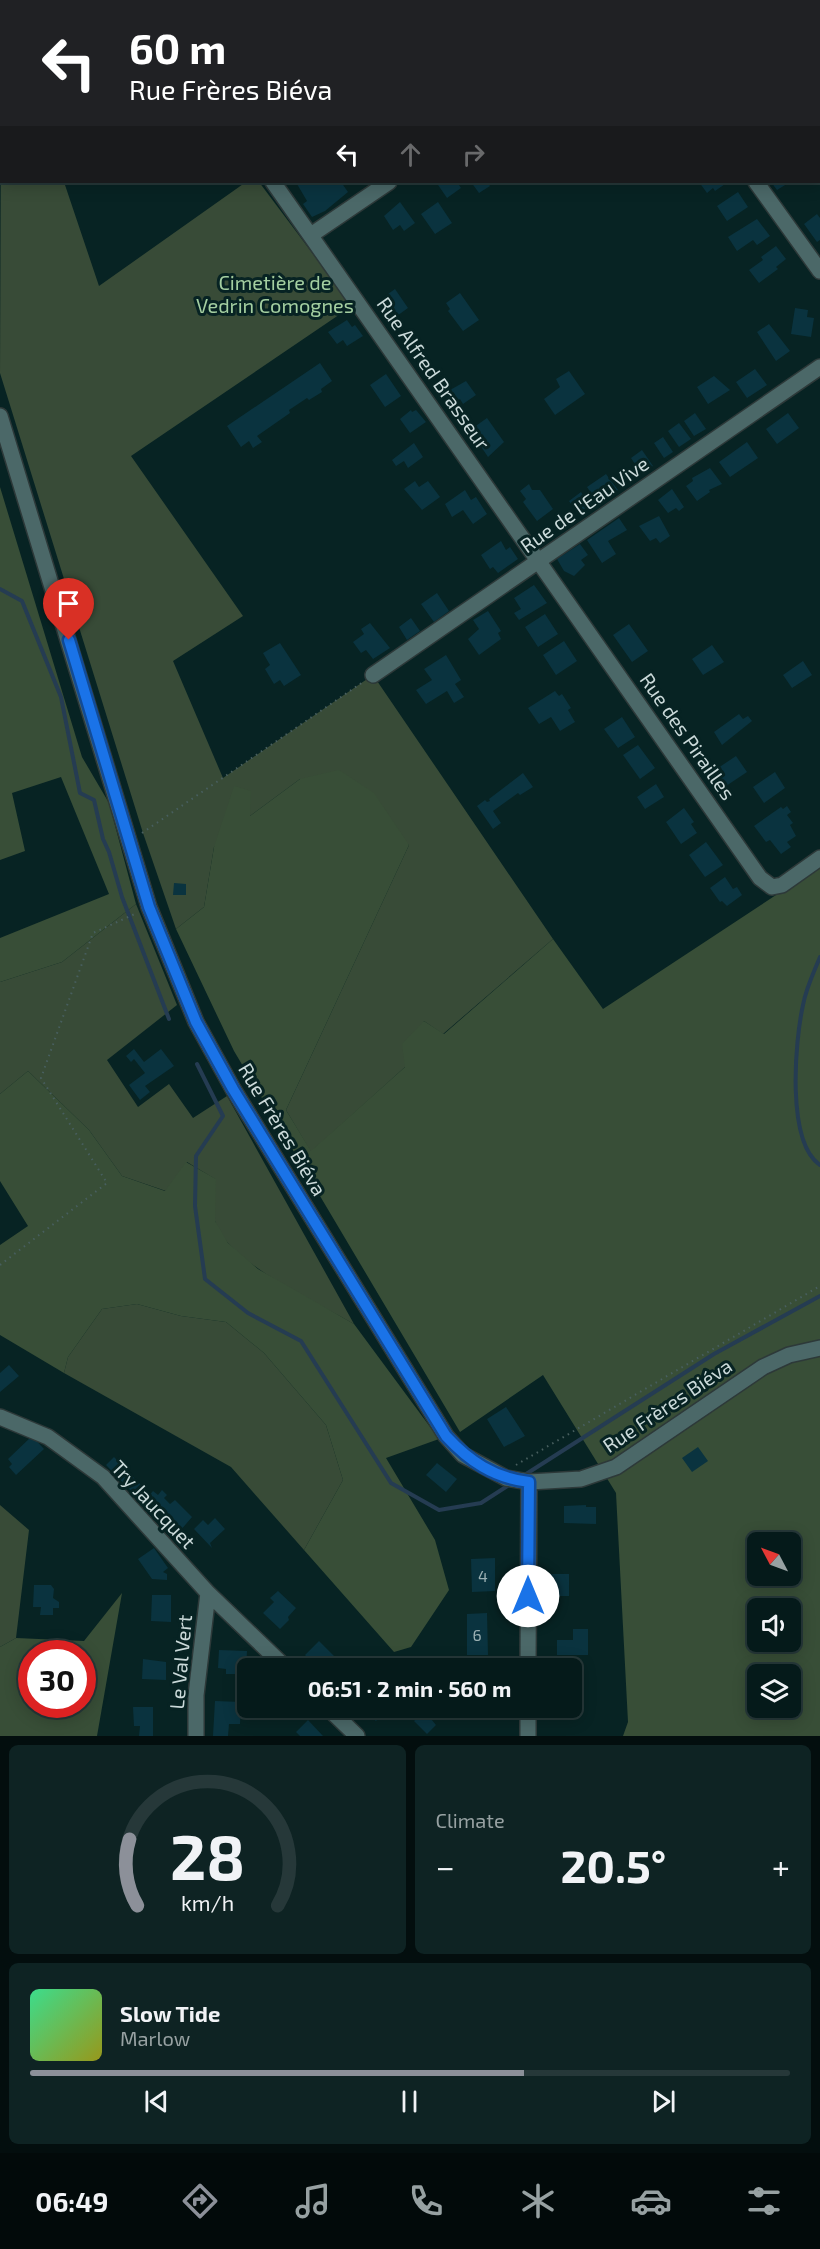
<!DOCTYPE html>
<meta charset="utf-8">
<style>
body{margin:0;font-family:"Exo 2",sans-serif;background:#0e2323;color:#f1f3f6;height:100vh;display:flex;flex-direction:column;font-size:22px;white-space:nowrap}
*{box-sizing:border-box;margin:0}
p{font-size:20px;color:#97a1a2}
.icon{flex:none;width:33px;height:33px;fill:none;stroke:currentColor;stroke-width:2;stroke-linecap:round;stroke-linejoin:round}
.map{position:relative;height:1736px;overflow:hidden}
.sheet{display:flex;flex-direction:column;gap:9px;padding:9px;background:#030e0e;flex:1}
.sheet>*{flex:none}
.top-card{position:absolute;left:0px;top:0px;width:820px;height:183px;box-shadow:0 3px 15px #0003,0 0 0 2px #263839;background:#202124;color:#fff;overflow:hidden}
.needle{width:39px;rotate:311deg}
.fabs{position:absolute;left:747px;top:1532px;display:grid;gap:12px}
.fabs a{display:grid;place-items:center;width:54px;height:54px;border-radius:9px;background:#051a1a;box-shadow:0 3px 15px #0003,0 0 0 2px #263839;font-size:30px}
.speed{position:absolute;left:18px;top:1640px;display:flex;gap:12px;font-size:30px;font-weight:700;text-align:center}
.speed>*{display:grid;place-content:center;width:78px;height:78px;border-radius:50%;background:#051a1a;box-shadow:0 3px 15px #0003,0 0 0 2px #263839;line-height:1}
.speed .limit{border:9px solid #d22;background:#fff;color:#111}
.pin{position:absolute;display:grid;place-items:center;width:51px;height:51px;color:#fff;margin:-62px -26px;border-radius:50% 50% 50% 0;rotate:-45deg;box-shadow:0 0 6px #0007}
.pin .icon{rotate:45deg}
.me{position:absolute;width:66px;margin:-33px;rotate:0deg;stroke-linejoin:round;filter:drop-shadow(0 0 4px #0008)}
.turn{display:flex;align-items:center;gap:21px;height:126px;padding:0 30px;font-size:27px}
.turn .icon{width:78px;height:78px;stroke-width:2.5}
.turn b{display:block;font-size:42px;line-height:51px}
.lanes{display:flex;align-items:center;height:57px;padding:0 30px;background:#0003;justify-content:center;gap:30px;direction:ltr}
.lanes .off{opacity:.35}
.big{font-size:45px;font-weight:700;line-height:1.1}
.sheet .card{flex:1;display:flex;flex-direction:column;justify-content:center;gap:9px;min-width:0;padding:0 21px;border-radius:9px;background:#0e2323}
.sheet .dial{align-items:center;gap:0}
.dial svg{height:156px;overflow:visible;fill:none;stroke:#263839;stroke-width:7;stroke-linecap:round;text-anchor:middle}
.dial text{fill:#f1f3f6;stroke:none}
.song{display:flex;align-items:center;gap:18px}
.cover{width:72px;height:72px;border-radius:9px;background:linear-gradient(135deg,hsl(150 70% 55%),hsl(60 70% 35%))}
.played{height:6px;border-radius:3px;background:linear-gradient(90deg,#8c9099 65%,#263839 65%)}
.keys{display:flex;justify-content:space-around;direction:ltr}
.heat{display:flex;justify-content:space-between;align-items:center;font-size:33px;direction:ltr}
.sheet .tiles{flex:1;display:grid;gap:9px;grid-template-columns:1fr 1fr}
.card:last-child{grid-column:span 2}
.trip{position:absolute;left:237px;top:1658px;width:345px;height:60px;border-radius:9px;background:#051a1a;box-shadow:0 3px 15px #0003,0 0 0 2px #263839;font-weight:700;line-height:60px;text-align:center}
.tab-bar{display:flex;height:96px;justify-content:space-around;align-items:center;background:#020a0a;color:#97a1a2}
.tab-bar .icon{width:42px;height:42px}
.tab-bar .selected{color:#8c9099}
.tab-bar b{font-size:27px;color:#f1f3f6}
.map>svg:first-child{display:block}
.green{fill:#384b37}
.forest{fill:#384e37;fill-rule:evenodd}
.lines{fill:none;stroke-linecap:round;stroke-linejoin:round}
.stream{stroke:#253c52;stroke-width:4}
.building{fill:#0a333f}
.minor-casing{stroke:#2d3939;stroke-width:18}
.path{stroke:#485f5f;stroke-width:2;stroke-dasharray:1.5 4.5;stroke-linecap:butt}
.minor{stroke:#4b6868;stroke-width:15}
.route-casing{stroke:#114b97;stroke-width:15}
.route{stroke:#1a73e8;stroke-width:10}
.labels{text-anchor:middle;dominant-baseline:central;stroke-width:6;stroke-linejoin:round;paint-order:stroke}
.number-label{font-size:16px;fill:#9bb0b3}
.park-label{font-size:20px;fill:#a4cfa1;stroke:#072323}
.street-label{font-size:20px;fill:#cbdada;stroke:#072323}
</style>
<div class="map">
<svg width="820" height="1736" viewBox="0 0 820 1736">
<rect width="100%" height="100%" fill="#072323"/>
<!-- green -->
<path class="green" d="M1 103 2 182H64L99 286 246 182H259L352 306 131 456 243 616 173 661 223 778 373 675 553 939 443 1034 424 1021 405 1067 311 1152 286 1110 409 845 300 779 250 816 214 847 204 907 176 929 143 833 0 373Z
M136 904 177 1005 107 1060 138 1107 169 1084 193 1118 227 1096 354 1324C320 1304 225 1261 215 1221 212 1209 215 1192 215 1179L187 1162 166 1191 122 1176 89 1130 28 1071 0 1094V982L62 962Z
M137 1304 181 1316 226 1322 264 1353 326 1425 343 1480 304 1550 231 1467 64 1373 68 1357 102 1309Z
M0 1505 29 1530 16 1638 0 1647Z"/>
<!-- forest -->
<path class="forest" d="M0 487 82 757 109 803 136 904 62 962 0 982V938L109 894 61 777 12 793 25 851 0 860Z
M339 770 374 793 409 845 286 1110 311 1151 405 1067 402 1044 424 1021 444 1034 553 939 603 1009 820 866V1736H623L628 1722 616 1493 543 1375 460 1432 234 1051 176 929 204 907 214 847 234 786 251 791 250 816 300 779ZM758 1542H790V1575H758ZM758 1608H790V1641H758ZM758 1674H790V1707H758Z
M28 1071 89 1130 122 1176 165 1191 186 1162 216 1179 215 1221 228 1243 258 1269 354 1324 439 1439 386 1458 435 1540 449 1590 411 1647 394 1652 304 1550 343 1480 326 1425 264 1353 226 1322 181 1316 137 1304 102 1309 68 1357 64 1373 0 1335V1245L28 1226 0 1181V1094Z
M122 1593 97 1736H0V1647L16 1638 84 1641ZM32 1653H82V1704H32Z"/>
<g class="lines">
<!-- stream -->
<path class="stream" d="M0 589 22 601 61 697 80 793 94 800 103 839 109 852 122 897 169 1019
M820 957C814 972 806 988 803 1005 795 1041 786 1142 820 1165
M197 1064 223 1116 196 1156 195 1206 205 1279 248 1313 301 1341 391 1483 439 1510 481 1503 509 1485
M523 1476 714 1354 820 1296"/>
</g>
<!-- building -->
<path class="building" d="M300 182H341L348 192 325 211 312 217 303 204 307 201 297 184Z
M436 182H457L461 188 447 198Z
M471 182H487L490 186 479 193Z
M699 182H728L715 191 713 188 707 193Z
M771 182H790L777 190Z
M738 192 748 207 727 221 717 206Z
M400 202 415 223 404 231 400 225 393 230 384 216Z
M438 202 452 223 435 234 421 214Z
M817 214 820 218V240L817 242 804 224Z
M757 219 770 236 757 245 753 240 737 251 728 237Z
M776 246 786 259 776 267 778 269 759 283 749 270 763 260 761 257Z
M395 289 408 308 394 318 381 299Z
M460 293 479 320 463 331 448 311 450 309 446 303Z
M795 308 808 310 807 317 814 318 811 337 791 334Z
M347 320 352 327 355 325 363 336 347 346 343 340 337 344 328 332Z
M769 324 790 351 776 361 757 332Z
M320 363 332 381 321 389 322 392 309 400 307 398 289 410 290 413 257 436 262 442 253 448 249 441 241 447 227 426Z
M755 369 767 385 747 398 736 382Z
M569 371 585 394 555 415 544 399 560 387 556 379Z
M386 374 401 396 385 407 370 385Z
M714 376 730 390 708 404 697 387Z
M466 381 476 395 463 404 460 399 451 405 443 394Z
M411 410 412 412 416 410 426 422 410 433 400 419Z
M695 413 706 429 694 436 684 421Z
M788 413 799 428 777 444 766 429Z
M487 418 504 442 488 457 470 430Z
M679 423 691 439 679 447 668 431Z
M663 437 673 452 664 458 654 443Z
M747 442 758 458 730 477 719 462Z
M414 443 423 457 408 468 404 461 396 466 392 460Z
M642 450 653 466 641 473 631 458Z
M710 468 722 484 709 490 710 492 697 501 686 486 693 481 692 478Z
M606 474 618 490 597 502 587 487Z
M415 481 419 487 428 481 440 497 422 510 404 489Z
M529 484 532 490H540L553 509 537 521 523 502 526 499 520 491Z
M672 489 684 507 679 511 676 508 668 513 658 500Z
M465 490 471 500 476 497 487 514 473 524 463 510 452 517 445 504Z
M581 492 591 507 579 516 569 501Z
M659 516 670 536 660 543 656 538 650 541 639 526Z
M619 518 627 530 608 541 616 554 602 563 587 540Z
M501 541 506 550 510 547 518 559 498 573 493 567 490 569 481 555Z
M580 544 588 555 581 560 585 565 574 576 564 571 557 559Z
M534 585 547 603 519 620 514 613 521 609 514 598Z
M437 593 449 611 434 622 421 604Z
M488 611 501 631 498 633 501 639 479 655 468 639 479 629 473 620Z
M545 614 558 634 538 647 525 627Z
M411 618 420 631 407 640 399 627Z
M370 623 390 648 373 659 366 650 361 653 353 642 364 634 361 629Z
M629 624 648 651 632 662 613 635Z
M564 641 577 661 556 675 543 655Z
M280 643 301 675 284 686 280 680 274 684 265 669 270 665 263 653Z
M712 645 724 662 703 675 692 659Z
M446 655 461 680 455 684 464 697 454 703 447 691 426 704 416 690 432 680 424 669Z
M803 661 812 675 792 688 783 675Z
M555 691 559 696 562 694 571 708 568 710 575 722 560 731 551 717 539 724 528 708Z
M739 714 743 719 748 716 752 721 722 745 714 732Z
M622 717 635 737 618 748 604 729Z
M638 745 655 768 640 779 623 755Z
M736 756 747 772 726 786 715 770Z
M775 772 785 788 764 803 753 787Z
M523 773 533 787 520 795 518 793 493 811 501 823 493 829 477 806 485 800 487 802 490 801 489 799Z
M656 784 664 797 645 809 637 797Z
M787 806 791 812 787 815 793 823 790 825 796 836 787 842 791 847 781 854 770 840 766 842 754 826 781 807 783 809Z
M684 808 694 822 691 824 697 833 681 844 666 822Z
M706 842 723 865 705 877 689 855Z
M725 877 733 889 737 887 742 895 727 906 722 901 720 902 710 888Z
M174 883 186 884V895H173Z
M134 1049 144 1062 161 1049 174 1066 145 1086 150 1092 140 1100 129 1085 145 1073 134 1059 131 1062 126 1056Z
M9 1365 19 1376 0 1392V1373Z
M506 1407 525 1436 504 1447 487 1419Z
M32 1436 44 1449 16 1475 9 1467 12 1464 8 1459Z
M698 1447 708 1461 692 1472 682 1458Z
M114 1457 142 1486 133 1493 106 1465Z
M437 1463 457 1479 446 1492 426 1475Z
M162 1490 167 1495 164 1498 170 1504 175 1500 192 1517 180 1531 148 1497 153 1491 158 1495Z
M586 1505V1507H596V1524L564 1523V1506Z
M215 1518 225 1529 210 1543 212 1548 194 1529 203 1520 208 1525Z
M154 1548 168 1568 163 1572 167 1574V1580L152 1579 138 1559Z
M495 1558V1591L472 1592 471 1559Z
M549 1574H569V1596H550Z
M34 1585H51L54 1589 53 1598 59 1602V1608H53V1615H40L41 1607H33Z
M278 1591 296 1608 288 1617 289 1620 280 1629 263 1613 274 1602 270 1598Z
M152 1595H171V1622L151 1621Z
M487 1613 488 1655H467V1614Z
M573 1629H588V1655H557V1640H573Z
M319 1641 338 1660 330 1668H317L305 1655Z
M219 1650 247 1651 246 1669H238V1674H226V1669L218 1668Z
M143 1659 166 1662V1680L142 1679Z
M572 1687H575V1715L554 1716V1707H572Z
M215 1701 241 1702 240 1724H229L228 1736H213Z
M133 1707H153V1736H139L140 1726H134Z
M262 1707H286L274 1719Z
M360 1707H389L376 1721Z
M414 1707H433L438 1712 431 1719 436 1725 427 1734 414 1721 421 1715Z
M308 1720 323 1736H300L296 1732Z"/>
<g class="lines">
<!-- minor casing -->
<g class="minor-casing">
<path id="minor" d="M146 0 147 2
M627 0 628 2
M652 2 654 0
M273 182 760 878 772 887 782 885 820 858
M756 182 820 271
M311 235 389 182
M0 416 149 907 196 1022 233 1089 446 1436 463 1455 506 1478 529 1482 581 1479 616 1467 763 1367 789 1355 820 1348
M373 675 820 367
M0 1417 48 1437 103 1477 208 1593
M528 1668 529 1482
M327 1707 357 1736
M196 1736V1695L208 1593 286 1668
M528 1736V1707"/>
</g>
<!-- path -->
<path class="path" d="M142 833 363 682
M0 1265 107 1183 41 1078 93 933 137 913
M516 1465 820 1286"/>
<!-- minor -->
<use href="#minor" class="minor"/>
</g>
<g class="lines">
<!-- route casing -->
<g class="route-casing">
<path id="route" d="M69 640 149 907 196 1022 233 1089 446 1436C469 1461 494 1478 529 1482L528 1596"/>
</g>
<!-- route -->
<use href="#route" class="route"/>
</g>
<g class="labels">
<!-- number labels -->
<g class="number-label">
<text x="483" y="1575">4</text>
<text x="477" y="1634">6</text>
</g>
<!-- park labels -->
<g class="park-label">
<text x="275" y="282">Cimetière de<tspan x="275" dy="23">Vedrin Comognes</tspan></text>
</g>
<!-- street labels -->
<g class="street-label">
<text transform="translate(434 373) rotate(55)">Rue Alfred Brasseur</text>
<text transform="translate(584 504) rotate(-35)">Rue de l'Eau Vive</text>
<text transform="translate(688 736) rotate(55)">Rue des Pirailles</text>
<text transform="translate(283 1129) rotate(59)">Rue Frères Biéva</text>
<text transform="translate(667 1405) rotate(-34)">Rue Frères Biéva</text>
<text transform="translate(154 1504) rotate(47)">Try Jaucquet</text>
<text transform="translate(180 1662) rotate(-85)">Le Val Vert</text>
</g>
</g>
</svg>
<div class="fabs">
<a><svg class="needle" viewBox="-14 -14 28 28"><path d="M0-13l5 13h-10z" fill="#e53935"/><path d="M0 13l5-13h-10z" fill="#97a1a2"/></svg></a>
<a><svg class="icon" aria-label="sound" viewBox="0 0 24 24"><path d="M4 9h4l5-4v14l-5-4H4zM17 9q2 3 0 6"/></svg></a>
<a><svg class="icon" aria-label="layers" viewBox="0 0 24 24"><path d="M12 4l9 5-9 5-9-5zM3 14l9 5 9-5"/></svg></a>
</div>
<div class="speed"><div class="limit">30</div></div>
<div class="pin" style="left:69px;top:640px;background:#d93025"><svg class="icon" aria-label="arrive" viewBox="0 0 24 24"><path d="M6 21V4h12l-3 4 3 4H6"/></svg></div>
<svg class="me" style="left:528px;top:1596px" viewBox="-20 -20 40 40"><circle r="19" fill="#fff"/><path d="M0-13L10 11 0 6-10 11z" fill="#1a73e8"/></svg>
<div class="trip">06:51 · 2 min · 560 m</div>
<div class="top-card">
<div class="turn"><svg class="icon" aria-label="left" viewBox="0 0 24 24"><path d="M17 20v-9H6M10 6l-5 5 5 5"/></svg><div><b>60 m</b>Rue Frères Biéva</div></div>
<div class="lanes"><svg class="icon" aria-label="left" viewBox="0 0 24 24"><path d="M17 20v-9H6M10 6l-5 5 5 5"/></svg><svg class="icon off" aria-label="ahead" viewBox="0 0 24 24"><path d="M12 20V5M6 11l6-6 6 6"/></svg><svg class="icon off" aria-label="right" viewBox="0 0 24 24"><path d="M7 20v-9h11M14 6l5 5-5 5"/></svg></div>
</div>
</div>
<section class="sheet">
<div class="tiles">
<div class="card dial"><svg viewBox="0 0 100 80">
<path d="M14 69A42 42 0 1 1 86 69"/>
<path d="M14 69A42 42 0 0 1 10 35" stroke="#8c9099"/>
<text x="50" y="56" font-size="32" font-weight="700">28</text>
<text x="50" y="72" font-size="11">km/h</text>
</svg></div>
<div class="card"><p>Climate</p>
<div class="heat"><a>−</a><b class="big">20.5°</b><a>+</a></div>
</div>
<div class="card">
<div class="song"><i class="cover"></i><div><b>Slow Tide</b><p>Marlow</p></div></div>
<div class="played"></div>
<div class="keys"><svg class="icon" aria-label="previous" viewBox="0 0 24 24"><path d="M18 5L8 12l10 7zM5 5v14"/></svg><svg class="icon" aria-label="pause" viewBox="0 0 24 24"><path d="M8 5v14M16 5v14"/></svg><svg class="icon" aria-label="next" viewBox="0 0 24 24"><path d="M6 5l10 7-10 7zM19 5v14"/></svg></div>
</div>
</div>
</section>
<nav class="tab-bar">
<b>06:49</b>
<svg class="icon selected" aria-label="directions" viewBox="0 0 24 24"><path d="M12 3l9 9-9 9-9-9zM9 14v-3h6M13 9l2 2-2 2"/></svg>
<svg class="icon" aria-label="music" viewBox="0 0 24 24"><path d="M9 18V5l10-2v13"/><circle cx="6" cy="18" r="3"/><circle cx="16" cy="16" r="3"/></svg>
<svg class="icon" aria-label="phone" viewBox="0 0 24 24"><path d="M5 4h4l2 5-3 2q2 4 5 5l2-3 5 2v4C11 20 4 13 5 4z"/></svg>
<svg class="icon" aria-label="climate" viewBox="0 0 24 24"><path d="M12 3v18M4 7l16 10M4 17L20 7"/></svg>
<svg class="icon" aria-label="car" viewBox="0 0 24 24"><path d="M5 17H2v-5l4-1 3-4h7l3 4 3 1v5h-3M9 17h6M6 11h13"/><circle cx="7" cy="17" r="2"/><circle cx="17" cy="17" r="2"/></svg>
<svg class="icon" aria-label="filters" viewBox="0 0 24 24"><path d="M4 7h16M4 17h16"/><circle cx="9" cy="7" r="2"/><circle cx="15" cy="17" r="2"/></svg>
</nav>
